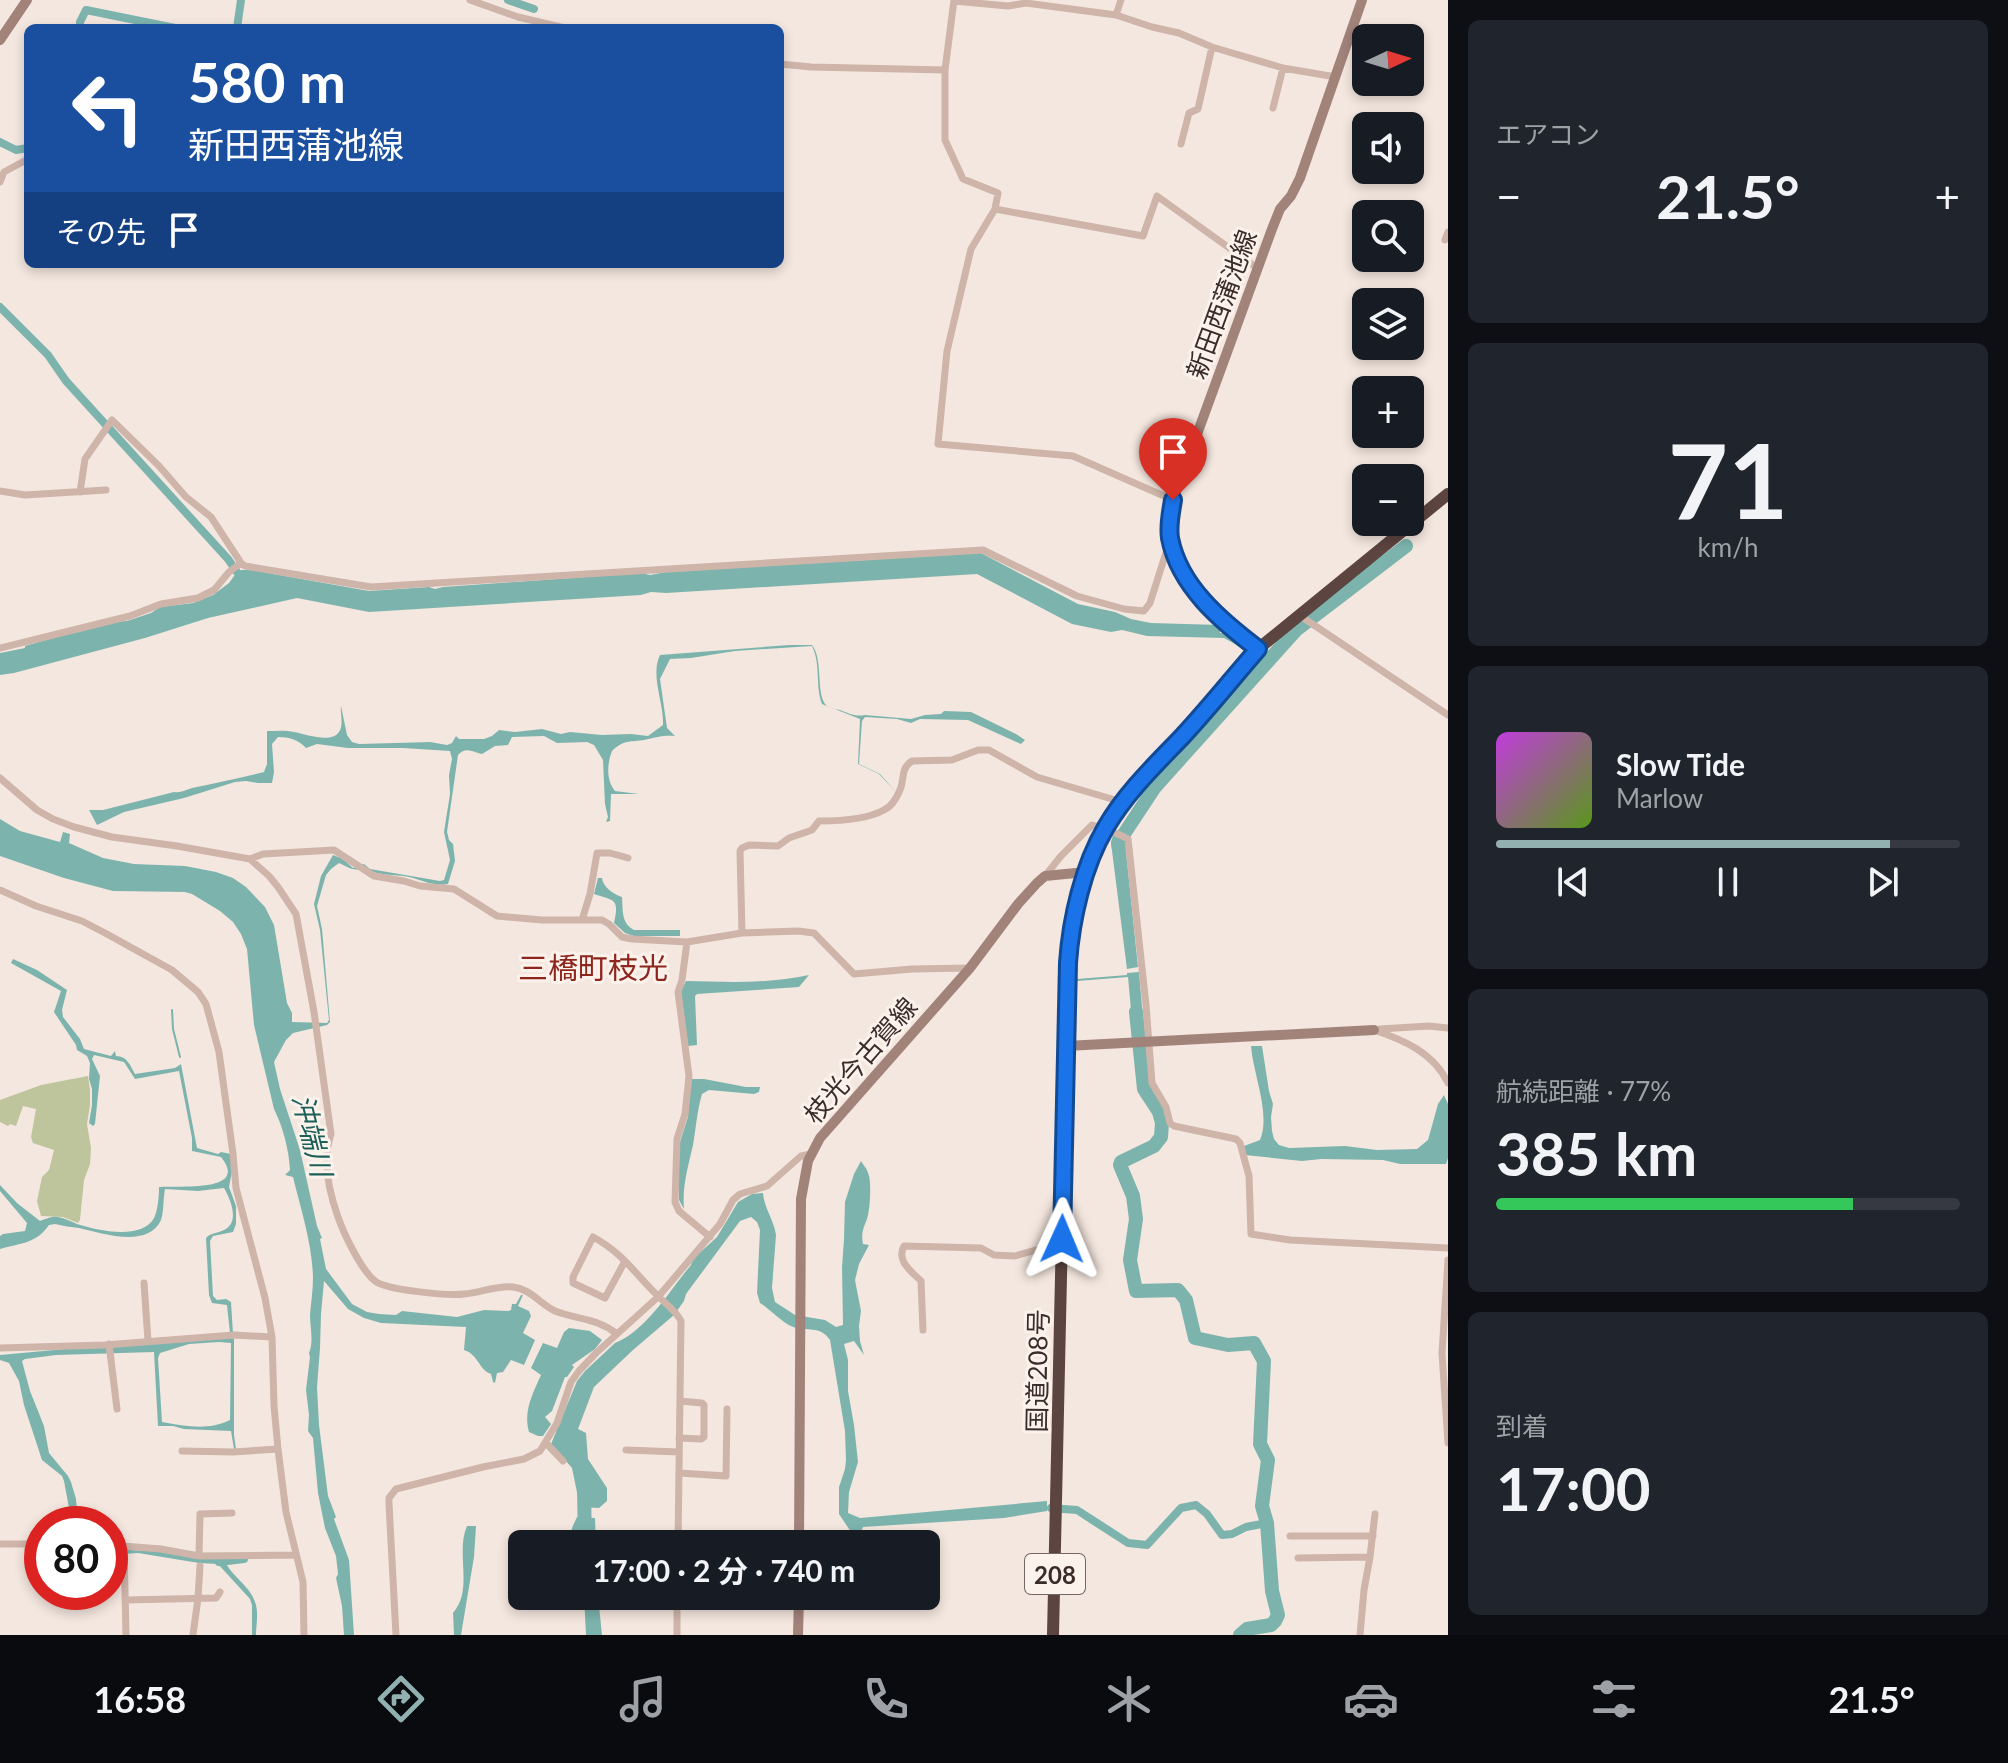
<!DOCTYPE html>
<html lang="ja">
<meta charset="utf-8">
<style>
body{margin:0;font-family:Lato,"Noto Sans JP",sans-serif;background:#20242c;color:#f1f3f6;height:100vh;display:flex;flex-direction:column;font-size:30px;white-space:nowrap}
*{box-sizing:border-box;margin:0}
p{font-size:26px;color:#9ea1a6}
.icon{flex:none;width:44px;height:44px;fill:none;stroke:currentColor;stroke-width:2;stroke-linecap:round;stroke-linejoin:round}
.map{position:relative;flex:1;overflow:hidden}
.side{display:flex;flex-direction:column;gap:20px;padding:20px;background:#0d0f14;width:560px}
.side>*{flex:none}
.top-card{position:absolute;left:24px;top:24px;width:760px;height:244px;border-radius:12px;box-shadow:0 4px 12px #0003;background:#1a4fa0;color:#fff;overflow:hidden}
.needle{width:52px;rotate:86deg}
.tools{position:absolute;left:1352px;top:24px;display:grid;gap:16px}
.tools a{display:grid;place-items:center;width:72px;height:72px;border-radius:12px;background:#171b24;box-shadow:0 4px 12px #0003;font-size:40px}
.speed{position:absolute;left:24px;top:1506px;display:flex;gap:16px;font-size:40px;font-weight:700;text-align:center}
.speed>*{display:grid;place-content:center;width:104px;height:104px;border-radius:50%;background:#171b24;box-shadow:0 4px 12px #0003;line-height:1}
.speed .limit{border:12px solid #d22;background:#fff;color:#111}
.pin{position:absolute;display:grid;place-items:center;width:68px;height:68px;color:#fff;margin:-82px -34px;border-radius:50% 50% 50% 0;rotate:-45deg;box-shadow:0 0 8px #0007}
.pin .icon{rotate:45deg}
.me{position:absolute;width:88px;margin:-44px;rotate:1deg;stroke-linejoin:round;filter:drop-shadow(0 0 6px #0008)}
.turn{display:flex;align-items:center;gap:28px;height:168px;padding:0 32px;font-size:36px}
.turn .icon{width:104px;height:104px;stroke-width:2.5}
.turn b{display:block;font-size:56px;line-height:68px}
.then{display:flex;align-items:center;height:76px;padding:0 32px;background:#0003;gap:16px;font-size:30px}
.big{font-size:60px;font-weight:700;line-height:1.1}
.side .widget{flex:1;display:flex;flex-direction:column;justify-content:center;gap:12px;min-width:0;padding:0 28px;border-radius:12px;background:#20242c}
.side .dial{align-items:center;gap:0}
.dial b{font-size:104px;line-height:1}
.song{display:flex;align-items:center;gap:24px}
.cover{width:96px;height:96px;border-radius:12px;background:linear-gradient(135deg,hsl(290 70% 55%),hsl(90 70% 35%))}
.played{height:8px;border-radius:4px;background:linear-gradient(90deg,#91b0af 85%,#363941 85%)}
.keys{display:flex;justify-content:space-around;direction:ltr}
.heat{display:flex;justify-content:space-between;align-items:center;font-size:44px;direction:ltr}
.charge{height:12px;border-radius:6px;background:linear-gradient(90deg,#34c759 77%,#363941 0)}
.trip{position:absolute;left:508px;top:1530px;width:432px;height:80px;border-radius:12px;background:#171b24;box-shadow:0 4px 12px #0003;font-weight:700;line-height:80px;text-align:center}
.dock{display:flex;height:128px;justify-content:space-around;align-items:center;background:#090b0e;color:#9ea1a6}
.dock .icon{width:56px;height:56px}
.dock .active{color:#91b0af}
.dock b{font-size:36px;color:#f1f3f6}
main{display:flex;flex:1;min-height:0}
.map>svg:first-child{display:block}
.green{fill:#bec59d}
.water{fill:#7cb4ad;fill-rule:evenodd}
.lines{fill:none;stroke-linecap:round;stroke-linejoin:round}
.stream{stroke:#7cb4ad;stroke-width:2}
.canal{stroke:#7cb4ad;stroke-width:8}
.river{stroke:#7cb4ad;stroke-width:14}
.street{stroke:#ceb4a9;stroke-width:7}
.secondary{stroke:#a2837a;stroke-width:10}
.highway{stroke:#5c4440;stroke-width:12}
.route-casing{stroke:#114b97;stroke-width:20}
.route{stroke:#1a73e8;stroke-width:14}
.labels{text-anchor:middle;dominant-baseline:central;stroke-width:6;stroke-linejoin:round;paint-order:stroke}
.shield{fill:#fbf2ec;stroke:#756764;stroke-width:2}
.shield-label{font-size:24px;font-weight:bold;fill:#3b2c2a}
.street-label{font-size:26px;fill:#3b2c2a;stroke:#fbf2ec}
.water-label{font-size:28px;font-style:italic;fill:#1c5f59;stroke:#fbf2ec}
.quarter-label{font-size:30px;fill:#8f261d;stroke:#fbf2ec}
</style>
<main>
<div class="map">
<svg width="1448" height="1635" viewBox="0 0 1448 1635">
<rect width="100%" height="100%" fill="#f4e7df"/>
<!-- green -->
<path class="green" d="M88 1076 90 1090V1105L87 1124 91 1148 90 1164 84 1180 80 1220 78 1223 63 1217 41 1216 37 1201 42 1177 49 1170 54 1150 33 1143 31 1137 36 1109 23 1106 16 1126 10 1124 8 1126 0 1122V1100L41 1085Z"/>
<!-- water -->
<path class="water" d="M981 553 1078 604 1115 612 1131 619 1151 623 1220 625V633H1226L1245 643 1242 648 1224 638 1147 636 1122 630 1111 632 1072 624 977 574 666 593 651 592 641 595 369 612 297 598 208 618 145 638 14 673 0 675V653L25 648V646L108 622 127 621 151 613 160 607 193 603 213 595 229 583 234 576 241 570H251L369 591 429 587 435 589 443 587 641 573 650 575 666 572Z
M789 645H812C824 660 815 696 827 706 829 707 837 710 840 710 848 713 855 717 865 715L911 719 925 715 941 714 944 711 971 712 1016 734 1025 740 1021 744 968 720 920 719 911 723 897 719 865 717 862 721 859 764 880 774 897 793 879 774 858 764 860 719 822 704C815 686 821 664 812 646L735 651 691 658 670 659 660 679 667 728 675 736C664 735 658 737 648 739 632 743 625 738 612 751 607 764 606 780 615 791L639 794H611L610 821 606 822 608 817 605 804 603 760 594 745 587 742 557 743 544 736 512 737 508 745 495 746 482 754C473 752 466 746 458 755L447 832 449 840 453 844 455 861 448 884C434 887 422 880 409 877 394 874 377 876 363 868 353 872 348 867 339 863L331 869 326 875 317 906 322 929 330 1022 327 1025 293 1033 286 1040 274 1062 280 1089 300 1150 317 1226 322 1238 320 1239 326 1269 352 1304 367 1312 379 1314 396 1315 402 1311 457 1317 484 1310 508 1311 511 1310 512 1304H516L521 1295H523L518 1306 529 1311 531 1316 523 1333 535 1340 524 1365 511 1360 503 1372 497 1373 495 1383 493 1382 491 1374C479 1370 478 1354 464 1350L466 1327 381 1323 364 1318 348 1309 324 1281 321 1314 320 1348 317 1387 319 1425 328 1496 336 1517 334 1519 349 1560 354 1635H344L342 1606 336 1578 338 1574 336 1556 325 1528 318 1493 313 1438 308 1431 309 1415 306 1390 310 1357 309 1353C314 1341 310 1328 310 1315 311 1303 313 1290 313 1277 312 1243 301 1210 293 1177L285 1175 290 1170C289 1150 283 1127 274 1109L254 1025 247 949 241 934 233 922 220 911 192 894 185 892 113 891 64 878 0 856V819L20 831 60 842 63 832 70 834 69 843 103 858 134 864 185 866 216 872 233 878 246 887 265 907 274 925 287 1003 292 1013V1022L327 1023 329 1020 320 930 314 904 321 876 333 855 343 859 353 868 364 864 370 869 440 881 444 880 450 860 444 832 450 794 449 775 452 759 450 751 403 748H348L317 744 306 748C299 740 289 737 278 737L272 744 274 772 272 783H258L246 781 235 782 184 798 124 812 97 825 89 810H103L174 792C182 793 185 790 192 788 216 783 240 778 264 772L267 764V731C276 731 286 730 294 732 306 734 331 744 339 732 344 725 340 713 341 706L347 735 352 742 359 744 430 742 447 745 452 743 456 736 459 739H484L492 736 499 730 515 732 542 729 561 734 570 732 602 735 631 734 648 736 663 725C664 702 650 676 660 655Z
M1113 835 1125 842 1138 967 1127 969 1111 843Z
M598 878H602C603 887 613 894 622 897 623 910 621 923 634 930H680V936H634L625 933 614 923C619 899 616 901 594 894Z
M13 959 37 970 67 990 62 1010 63 1017 80 1039 84 1049 111 1056 115 1051 116 1056C127 1056 130 1065 135 1074L175 1068 181 1064 197 1148 218 1154 221 1152 231 1154 232 1171 229 1187 236 1206V1224L233 1232 213 1236 210 1241 213 1296 217 1300 226 1299 231 1302 233 1334 230 1333 227 1305 212 1303 209 1295 206 1238C212 1232 216 1234 224 1230 240 1223 231 1200 224 1188L198 1191 165 1189C163 1199 164 1212 161 1220 148 1249 101 1233 79 1228 71 1227 63 1226 55 1224L49 1225C36 1244 20 1243 0 1249V1236L3 1234 25 1231 27 1223 0 1191V1185L17 1203 40 1221C42 1220 51 1217 52 1217 61 1216 69 1221 77 1224 96 1230 141 1241 154 1218 158 1210 159 1196 159 1187 174 1185 251 1194 221 1157L192 1151V1138L179 1071 135 1079 124 1062 94 1055 92 1059 100 1076 95 1124 93 1126 89 1123 92 1105V1089L89 1079 90 1063 87 1056 77 1050 76 1045 54 1012 61 991 11 963Z
M1139 972 1144 1030 1133 1031 1128 977 1077 981V979L1127 975V973Z
M809 975 799 987 697 994 695 996 697 1045 688 1046 681 991 686 981C728 982 768 984 809 975Z
M1251 1046H1262L1269 1091 1273 1104 1271 1117 1272 1131 1274 1139 1279 1145 1289 1148 1345 1146 1377 1150 1417 1149 1428 1140 1438 1104 1444 1095 1448 1104V1158L1446 1164H1400L1383 1160 1321 1159 1302 1161 1245 1155 1244 1146 1260 1140C1271 1114 1253 1074 1251 1046Z
M690 1079H704L746 1087H760L759 1092 754 1094 709 1090 702 1094C697 1111 696 1128 693 1145 688 1167 682 1187 684 1209L679 1200V1145L688 1117Z
M861 1161C863 1165 867 1168 868 1173 872 1181 870 1211 867 1219 863 1229 861 1234 863 1244L869 1245 859 1264 855 1280 861 1311 859 1326 860 1341 864 1355 854 1341 844 1344 848 1360V1391L854 1425 858 1462 849 1492 848 1513 860 1518 1047 1501V1511L1004 1518 863 1527 859 1538 858 1544H850L851 1532 839 1514V1487L845 1469 846 1460 845 1431 830 1340C820 1325 807 1332 793 1327 781 1322 771 1310 760 1303L757 1293 760 1230 757 1222 751 1217 740 1221 686 1294 684 1301 674 1315 633 1350 594 1387 578 1429 586 1433 588 1459 607 1488V1501L599 1508 580 1507 572 1468 551 1444 577 1381 585 1371 615 1343C647 1330 669 1291 691 1265L693 1259 717 1237 738 1202 752 1194 763 1193C764 1208 774 1220 776 1235L772 1288 775 1302 795 1315 825 1320 836 1327 843 1325 842 1267 844 1239 845 1202 854 1174Z
M569 1328 590 1331 602 1340 595 1349 572 1365 574 1367 567 1377H565L552 1411 545 1417 551 1424 543 1436H538L529 1432C523 1411 533 1393 541 1375L531 1368 543 1343 557 1348 564 1332Z
M234 1338V1435L236 1449H234L231 1431 184 1429 173 1426H158L154 1352 56 1355 25 1359 22 1361 30 1391 44 1426 49 1453 68 1476 71 1482 76 1499 78 1524H72L64 1481 62 1476 42 1460 24 1405 19 1381 9 1363 0 1360V1355L76 1348H113L115 1346ZM219 1342 231 1343 230 1420C207 1431 186 1426 162 1422L158 1358 160 1353 189 1344Z
M577 1517 595 1518 596 1544H573C567 1535 573 1526 577 1517Z
M467 1526H476L474 1557 461 1635H454L453 1613C474 1589 455 1553 467 1526Z
M110 1549 151 1551 224 1559C230 1576 250 1585 255 1602 259 1612 256 1625 256 1635H252V1605L250 1599 218 1564 199 1563 138 1553 110 1555Z
M584 1596H598L602 1635H586Z"/>
<g class="lines">
<!-- stream -->
<path class="stream" d="M172 1010 173 1029 180 1057"/>
<!-- canal -->
<path class="canal" d="M508 0 534 9
M80 28V22L86 10 175 28
M237 28 241 0
M0 142 16 150 28 148
M0 307 48 355 66 381 228 559 243 581
M1262 656 1268 660
M1051 1508 1077 1510 1128 1543 1147 1545 1181 1508 1196 1505 1207 1514 1222 1535 1232 1534 1246 1527 1267 1523
M219 1562 244 1559"/>
<!-- river -->
<path class="river" d="M1119 848 1118 843 1155 787 1296 630 1406 546
M1136 1012 1144 1089 1159 1112 1162 1123 1161 1137 1154 1146 1121 1162 1120 1165 1133 1196 1136 1219 1130 1260 1136 1291 1178 1290 1186 1300 1195 1338 1228 1345 1254 1343 1264 1361 1260 1444 1268 1460 1262 1506 1267 1523 1272 1591 1278 1615 1275 1621 1271 1625 1247 1629 1240 1635
M584 1488 585 1544"/>
<!-- street -->
<path class="street" d="M470 0 518 17 565 28
M954 0 945 70V140L963 179 998 193 995 209 971 249 947 351 938 444 1073 456 1173 500
M954 1 1008 6 1026 3 1116 15 1152 27 1179 33 1212 47 1283 68 1336 77
M1116 15 1121 0
M780 64 811 67 945 70
M1273 108 1283 68
M1181 144 1189 113 1198 109 1212 47
M0 182 4 172 28 159
M995 209 1143 236 1157 196 1257 268
M1445 240 1448 232
M0 491 25 495 106 490
M80 492 85 459 112 420 159 466 186 497 211 517 241 563 245 566 371 587 983 550 1077 596 1124 609 1144 611 1150 603 1170 540
M1299 615 1448 715
M0 648 130 616 161 604 198 598 214 590 229 572 241 563
M0 778 37 810 53 819 74 827 112 837 177 846 250 859 269 876 278 887 296 914 314 1012 331 1134C322 1160 329 1192 338 1217 344 1234 361 1270 375 1281 386 1290 448 1296 464 1294 480 1293 497 1285 513 1287 531 1289 540 1304 555 1311 578 1320 595 1317 617 1334
M250 859 263 854 334 850 374 876 404 881 420 886 454 889 497 916 542 920H602L609 924 622 937 632 939 687 942 742 933 798 931 814 933 854 974 912 969 970 968
M1045 876 1061 856 1092 825C1105 829 1116 832 1128 839L1146 1005 1152 1083 1166 1107 1170 1123 1174 1126 1236 1139 1240 1143 1249 1176 1251 1234 1290 1240 1448 1248
M0 890 36 906 82 921 105 933 172 970 198 992 206 1004 219 1052 233 1154 236 1188 265 1298 272 1337 274 1406 278 1449 286 1512 303 1582 304 1635
M582 920 590 894 597 853H610L628 858
M742 933 740 851 742 848 749 845 778 846 789 838 812 830 819 821C838 821 866 820 884 810 891 807 897 797 900 790 905 778 900 769 912 761L952 760 978 750H989L1037 777 1122 802
M687 942 682 980 678 992 689 1076 685 1114 677 1139 675 1202 679 1211 710 1237
M1380 1029 1429 1026 1448 1028
M1374 1030C1404 1040 1434 1053 1448 1083
M1448 1260 1442 1353 1448 1443
M625 1261 605 1298 573 1283V1277L593 1237C621 1252 633 1271 655 1293 664 1303 675 1309 681 1321L678 1544
M144 1283 148 1341
M923 1330 921 1281C911 1271 896 1261 904 1246L981 1248 994 1255 1015 1256 1043 1248 1062 1246
M109 1344 117 1409
M0 1348 105 1345 234 1335 272 1337
M679 1438 701 1439 704 1437V1405L702 1403 680 1401
M546 1443 563 1461
M626 1450 679 1452
M182 1451 233 1452 278 1449
M679 1473 726 1476 727 1409
M1290 1536H1373
M0 1544H42
M110 1545 161 1549 199 1556 296 1555
M124 1546 126 1635
M199 1556 200 1514 232 1513
M110 1557 124 1558
M1298 1558 1370 1557
M40 1577H42
M125 1600 216 1598 220 1592
M193 1635 198 1598 200 1566
M396 1635 389 1504V1498L396 1489 483 1467 524 1459 540 1451 557 1423 571 1382 579 1371 596 1353 658 1297 720 1224 733 1200 740 1194 767 1186 801 1156 811 1154
M677 1635V1596
M1360 1635 1364 1590 1370 1557 1375 1514"/>
<!-- secondary -->
<path class="secondary" d="M0 40 27 0
M1258 649C1221 621 1179 586 1170 538 1168 525 1171 513 1173 500L1272 229 1280 209 1291 196 1300 178 1362 0
M1066 1046 1374 1030
M799 1544 801 1199 808 1161 820 1138 970 968 1018 904 1037 883 1045 876 1086 872
M798 1635 799 1596"/>
<!-- highway -->
<path class="highway" d="M1053 1635 1068 963 1070 938 1077 903 1086 872 1104 829 1130 792 1200 717 1258 649 1448 494"/>
</g>
<g class="lines">
<!-- route casing -->
<g class="route-casing">
<path id="route" d="M1062 1239 1068 963C1071 919 1083 866 1106 827 1126 793 1154 766 1181 738 1208 709 1232 679 1258 649 1221 621 1179 586 1170 538 1168 525 1171 513 1173 500"/>
</g>
<!-- route -->
<use href="#route" class="route"/>
</g>
<g class="labels">
<!-- shield labels -->
<rect class="shield" x="1025" y="1554" width="60" height="40" rx="6"/>
<g class="shield-label">
<text x="1055" y="1574">208</text>
</g>
<!-- street labels -->
<g class="street-label">
<text transform="translate(1221 304) rotate(-70)">新田西蒲池線</text>
<text transform="translate(860 1060) rotate(-49)">枝光今古賀線</text>
<text transform="translate(1037 1371) rotate(-89)">国道208号</text>
</g>
<!-- water labels -->
<g class="water-label">
<text transform="translate(313 1135) rotate(76)">沖端川</text>
</g>
<!-- quarter labels -->
<g class="quarter-label">
<text x="593" y="967">三橋町枝光</text>
</g>
</g>
</svg>
<div class="tools">
<a><svg class="needle" viewBox="-14 -14 28 28"><path d="M0-13l5 13h-10z" fill="#e53935"/><path d="M0 13l5-13h-10z" fill="#9ea1a6"/></svg></a>
<a><svg class="icon" aria-label="sound" viewBox="0 0 24 24"><path d="M4 9h4l5-4v14l-5-4H4zM17 9q2 3 0 6"/></svg></a>
<a><svg class="icon" aria-label="search" viewBox="0 0 24 24"><circle cx="10" cy="10" r="6"/><path d="M15 15l6 6"/></svg></a>
<a><svg class="icon" aria-label="layers" viewBox="0 0 24 24"><path d="M12 4l9 5-9 5-9-5zM3 14l9 5 9-5"/></svg></a>
<a>+</a>
<a>−</a>
</div>
<div class="speed"><div class="limit">80</div></div>
<div class="pin" style="left:1173px;top:500px;background:#d93025"><svg class="icon" aria-label="arrive" viewBox="0 0 24 24"><path d="M6 21V4h12l-3 4 3 4H6"/></svg></div>
<svg class="me" style="left:1062px;top:1239px" viewBox="-20 -20 40 40"><path d="M0-17L14 15 0 8-14 15z" fill="#1a73e8" stroke="#fff" stroke-width="4"/></svg>
<div class="trip">17:00 · 2 分 · 740 m</div>
<div class="top-card">
<div class="turn"><svg class="icon" aria-label="left" viewBox="0 0 24 24"><path d="M17 20v-9H6M10 6l-5 5 5 5"/></svg><div><b>580 m</b>新田西蒲池線</div></div>
<div class="then">その先<svg class="icon" aria-label="arrive" viewBox="0 0 24 24"><path d="M6 21V4h12l-3 4 3 4H6"/></svg></div>
</div>
</div>
<section class="side">
<div class="widget"><p>エアコン</p>
<div class="heat"><a>−</a><b class="big">21.5°</b><a>+</a></div>
</div>
<div class="widget dial"><b>71</b><p>km/h</p></div>
<div class="widget">
<div class="song"><i class="cover"></i><div><b>Slow Tide</b><p>Marlow</p></div></div>
<div class="played"></div>
<div class="keys"><svg class="icon" aria-label="previous" viewBox="0 0 24 24"><path d="M18 5L8 12l10 7zM5 5v14"/></svg><svg class="icon" aria-label="pause" viewBox="0 0 24 24"><path d="M8 5v14M16 5v14"/></svg><svg class="icon" aria-label="next" viewBox="0 0 24 24"><path d="M6 5l10 7-10 7zM19 5v14"/></svg></div>
</div>
<div class="widget"><p>航続距離 · 77%</p><b class="big">385 km</b><div class="charge"></div></div>
<div class="widget"><p>到着</p><b class="big">17:00</b></div>
</section>
</main>
<nav class="dock">
<b>16:58</b>
<svg class="icon active" aria-label="directions" viewBox="0 0 24 24"><path d="M12 3l9 9-9 9-9-9zM9 14v-3h6M13 9l2 2-2 2"/></svg>
<svg class="icon" aria-label="music" viewBox="0 0 24 24"><path d="M9 18V5l10-2v13"/><circle cx="6" cy="18" r="3"/><circle cx="16" cy="16" r="3"/></svg>
<svg class="icon" aria-label="phone" viewBox="0 0 24 24"><path d="M5 4h4l2 5-3 2q2 4 5 5l2-3 5 2v4C11 20 4 13 5 4z"/></svg>
<svg class="icon" aria-label="climate" viewBox="0 0 24 24"><path d="M12 3v18M4 7l16 10M4 17L20 7"/></svg>
<svg class="icon" aria-label="car" viewBox="0 0 24 24"><path d="M5 17H2v-5l4-1 3-4h7l3 4 3 1v5h-3M9 17h6M6 11h13"/><circle cx="7" cy="17" r="2"/><circle cx="17" cy="17" r="2"/></svg>
<svg class="icon" aria-label="filters" viewBox="0 0 24 24"><path d="M4 7h16M4 17h16"/><circle cx="9" cy="7" r="2"/><circle cx="15" cy="17" r="2"/></svg>
<b>21.5°</b>
</nav>
